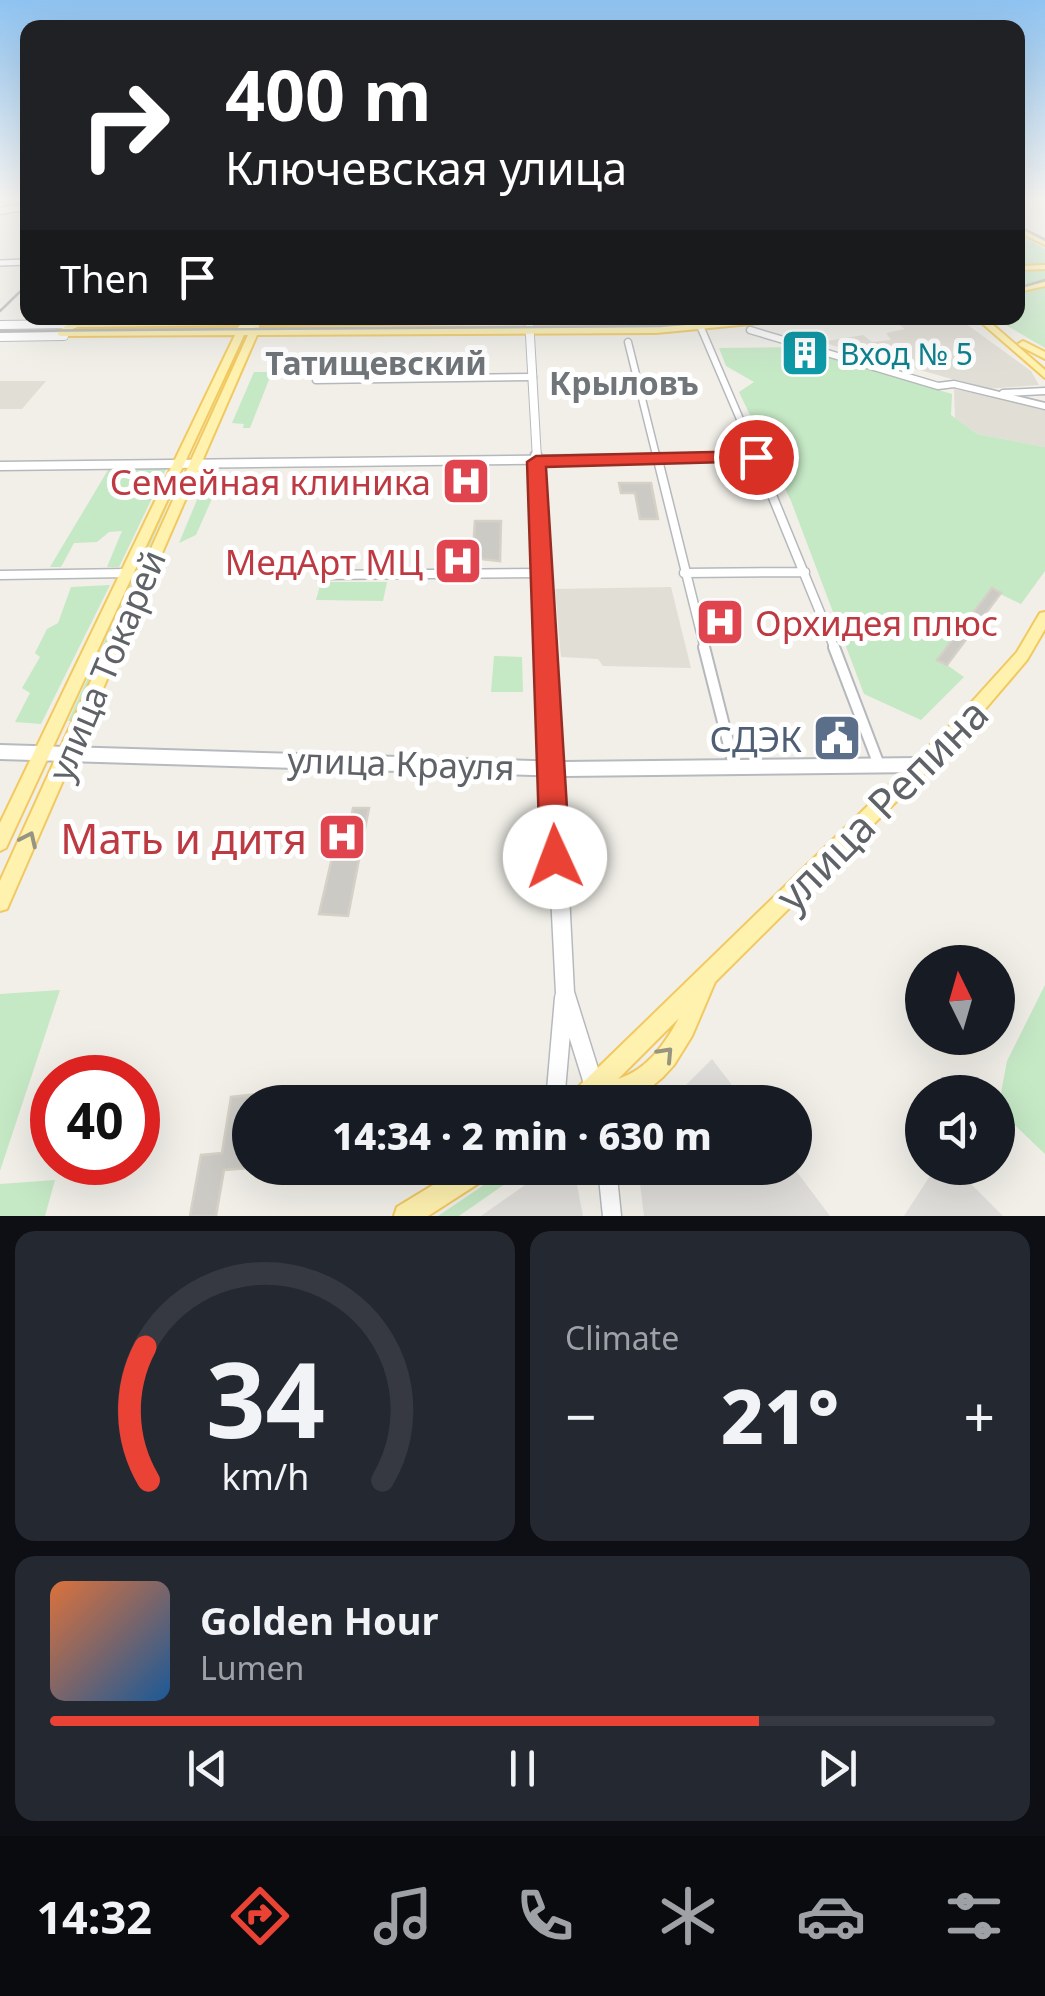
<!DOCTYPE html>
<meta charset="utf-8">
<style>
body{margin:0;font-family:"Noto Sans",sans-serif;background:#242831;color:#f1f3f6;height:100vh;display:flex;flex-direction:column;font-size:38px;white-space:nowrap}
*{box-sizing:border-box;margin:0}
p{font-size:32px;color:#9ea1a6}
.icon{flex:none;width:55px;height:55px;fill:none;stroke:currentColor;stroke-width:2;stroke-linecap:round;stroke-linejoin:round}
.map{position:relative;height:1216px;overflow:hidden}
.drawer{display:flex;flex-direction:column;gap:15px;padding:15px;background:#0d0f14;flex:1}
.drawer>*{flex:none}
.guide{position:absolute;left:20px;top:20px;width:1005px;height:305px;border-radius:20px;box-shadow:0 10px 40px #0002;background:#202124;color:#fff;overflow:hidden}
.needle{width:65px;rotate:355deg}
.tools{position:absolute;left:905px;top:945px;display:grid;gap:20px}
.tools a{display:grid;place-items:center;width:110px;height:110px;border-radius:50%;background:#171b24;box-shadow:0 10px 40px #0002;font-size:50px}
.speed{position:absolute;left:30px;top:1055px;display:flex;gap:20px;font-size:50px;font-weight:700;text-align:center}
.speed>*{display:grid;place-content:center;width:130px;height:130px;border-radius:50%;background:#171b24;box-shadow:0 10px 40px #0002;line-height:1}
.speed .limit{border:15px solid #d22;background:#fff;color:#111}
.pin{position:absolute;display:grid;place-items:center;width:85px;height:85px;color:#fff;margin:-42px;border:5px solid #fff;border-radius:50%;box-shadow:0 2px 10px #0007}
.me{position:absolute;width:110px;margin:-55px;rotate:358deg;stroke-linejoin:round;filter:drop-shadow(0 0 8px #0008)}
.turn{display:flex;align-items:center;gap:35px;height:210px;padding:0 40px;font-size:45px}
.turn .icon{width:130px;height:130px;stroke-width:2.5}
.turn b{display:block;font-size:70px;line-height:85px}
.then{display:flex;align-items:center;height:95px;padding:0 40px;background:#0003;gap:20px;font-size:38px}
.big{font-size:75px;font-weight:800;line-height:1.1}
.drawer .tile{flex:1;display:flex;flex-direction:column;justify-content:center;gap:15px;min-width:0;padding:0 35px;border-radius:20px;background:#242831}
.drawer .dial{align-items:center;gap:0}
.dial svg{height:260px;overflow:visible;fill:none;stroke:#363941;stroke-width:7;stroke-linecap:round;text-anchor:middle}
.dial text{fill:#f1f3f6;stroke:none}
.song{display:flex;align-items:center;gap:30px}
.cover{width:120px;height:120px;border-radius:15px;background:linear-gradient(135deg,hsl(20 70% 55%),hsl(210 70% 35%))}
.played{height:10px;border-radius:5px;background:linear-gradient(90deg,#ea4335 75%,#363941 75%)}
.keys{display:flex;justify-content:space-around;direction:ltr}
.heat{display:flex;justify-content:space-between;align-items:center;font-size:55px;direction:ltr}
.drawer .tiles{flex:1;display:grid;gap:15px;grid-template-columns:1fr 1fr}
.tile:last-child{grid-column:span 2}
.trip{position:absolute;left:232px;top:1085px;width:580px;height:100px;border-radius:50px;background:#171b24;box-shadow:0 10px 40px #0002;font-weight:800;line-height:100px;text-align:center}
.dock{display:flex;height:160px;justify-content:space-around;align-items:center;background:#090b0e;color:#9ea1a6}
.dock .icon{width:70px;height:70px}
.dock .on{color:#ea4335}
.dock b{font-size:45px;color:#f1f3f6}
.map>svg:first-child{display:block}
.industrial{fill:#e0deda}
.education{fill:#e1ded6}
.green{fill:#c5e8c5}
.building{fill:#cccac5;stroke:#d6d1c6;stroke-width:2.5}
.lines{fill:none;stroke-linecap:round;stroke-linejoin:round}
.street-far3-casing{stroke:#b5b8bc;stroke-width:8}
.street-far2-casing{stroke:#b5b8bc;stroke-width:9}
.street-far1-casing{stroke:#b5b8bc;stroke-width:11}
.street-casing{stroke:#b5b8bc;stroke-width:14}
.secondary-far4-casing{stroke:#b6babf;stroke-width:9}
.secondary-far3-casing{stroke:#b6babf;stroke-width:10}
.secondary-far2-casing{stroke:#b6babf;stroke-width:14}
.secondary-far1-casing{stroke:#b6babf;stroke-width:18}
.secondary-casing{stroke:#b6babf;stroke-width:21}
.primary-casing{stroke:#f2c960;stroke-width:4}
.street-far3{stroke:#fff;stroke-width:5}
.street-far2{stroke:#fff;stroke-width:6}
.street-far1{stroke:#fff;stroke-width:8}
.street{stroke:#fff;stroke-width:10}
.secondary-far4{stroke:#fff;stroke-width:6}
.secondary-far3{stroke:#fff;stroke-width:8}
.secondary-far2{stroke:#fff;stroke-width:10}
.secondary-far1{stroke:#fff;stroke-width:14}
.secondary{stroke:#fff;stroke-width:18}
.primary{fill:#fff2af;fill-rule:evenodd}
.tram{stroke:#b6b7b8;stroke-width:2.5}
.oneway{stroke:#979581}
.route{fill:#ea4335;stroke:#982c22;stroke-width:2.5}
.labels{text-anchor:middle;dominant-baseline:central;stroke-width:10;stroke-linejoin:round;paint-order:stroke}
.far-culture-label{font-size:30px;fill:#0d838f;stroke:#fff;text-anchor:start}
.far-neighbourhood-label{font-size:32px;font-weight:bold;fill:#70757a;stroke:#fff}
.health-label{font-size:35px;fill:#be3a42;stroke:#fff;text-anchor:end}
.street-label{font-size:35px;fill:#5f6368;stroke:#fff}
.service-label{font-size:35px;fill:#4e5e75;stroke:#fff;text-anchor:end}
.near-street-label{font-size:42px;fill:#5f6368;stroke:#fff}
.near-health-label{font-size:42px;fill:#be3a42;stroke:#fff;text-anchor:end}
</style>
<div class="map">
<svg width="1045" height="1216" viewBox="0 0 1045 1216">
<rect width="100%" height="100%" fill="#f1efe8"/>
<!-- industrial -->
<path class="industrial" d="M712 1059 745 1102H669Z
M549 1168 566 1171 577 1185 583 1216H481Z
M638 1168H794L830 1216H644Z
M935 1168 957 1170 1003 1216H904Z"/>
<!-- education -->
<path class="education" d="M891 318H947L969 326 1031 371 1039 385 987 389 821 342 863 335 872 342 891 340 886 333 905 329Z
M0 381H46L22 409H0Z
M954 389 1045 408V447L977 434 955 418Z
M671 587 691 668 603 666 598 659 561 657 555 589Z"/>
<!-- green -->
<path class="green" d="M1018 234 1045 249V348L994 318H1018Z
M794 347 952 394 951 415 977 434 1045 447V571L1021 604 1000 594 947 665 964 677 921 720 864 694 791 501 739 392 754 382 726 366 719 348Z
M254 372H272L250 428H243L244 424 232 423Z
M166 469 119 567H107L122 531 109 532 97 542 74 543 61 567H50L108 470Z
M182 472 73 721H68Z
M207 476H222L196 535 179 543Z
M321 582H387L383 601 316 600Z
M110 585 41 724 15 722 30 693 22 688 40 657 35 653 47 629 58 623 71 587Z
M494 656 522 657 523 692H491Z
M1045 985V1154L998 1109 1007 1061Z
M60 990 0 1171V994Z
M509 1168H528L459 1216H438Z
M55 1180 45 1216H0V1184Z"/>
<!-- building -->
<path class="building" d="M619 483H651L658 519H640L635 493H621Z
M475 521H501L500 561 473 558 468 550H473Z
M992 588 1001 593 947 665 937 660Z
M353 808H369L348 916 319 914 338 832 350 823Z
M258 1094 257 1102H250L248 1168 224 1170 216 1216H190L201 1155 222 1153 231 1097Z"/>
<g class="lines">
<!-- street-far3 casing -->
<g class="street-far3-casing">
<path id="street-far3" d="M0 263 28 262"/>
</g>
<!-- street-far2 casing -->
<g class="street-far2-casing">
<path id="street-far2" d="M701 328 757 459
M750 330 938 386 954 384 1045 406
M628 342 657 459
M316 380 533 377
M1003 393 1045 391
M596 459 756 457"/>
</g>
<!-- street-far1 casing -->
<g class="street-far1-casing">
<path id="street-far1" d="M657 456 705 649
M756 456 835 649
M0 466 756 457
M684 573 805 572
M0 575 128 573
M318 575 542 573"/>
</g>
<!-- street casing -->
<g class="street-casing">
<path id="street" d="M704 647 735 769
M834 647 879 765"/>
</g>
<!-- secondary-far4 casing -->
<g class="secondary-far4-casing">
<path id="secondary-far4" d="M0 211 28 206"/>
</g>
<!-- secondary-far3 casing -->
<g class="secondary-far3-casing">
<path id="secondary-far3" d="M529 318 537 459
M0 325 74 324
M0 337 64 336"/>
</g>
<!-- secondary-far2 casing -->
<g class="secondary-far2-casing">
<path id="secondary-far2" d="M536 456 547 649"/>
</g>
<!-- secondary-far1 casing -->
<g class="secondary-far1-casing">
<path id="secondary-far1" d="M547 647 560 896
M0 752 565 769 921 765"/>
</g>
<!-- secondary casing -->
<g class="secondary-casing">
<path id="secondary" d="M560 894 565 993 599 1102
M555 1102 564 998
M607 1168 612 1216"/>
</g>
<!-- primary casing -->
<g class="primary-casing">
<path id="primary" d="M1018 227 1045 240V245L1018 232Z
M1045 265V269L1018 270V266Z
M1045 282V286L1018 292V288Z
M482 318H699L695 321 259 325V329L656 327 760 318H786L782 321 656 333 257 335 7 909 0 911V881L248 335H244L6 848 0 851V823L235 335 61 336 58 335V331L74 321ZM240 325 237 329 71 330 76 327Z
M976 318H985L1045 370V378Z
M1023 341 1045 352V359L1020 346 1018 344Z
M1045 612V629L1027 660 963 735 715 982 692 1036 674 1065 663 1077 650 1088 623 1100 568 1102 571 1094 951 725 1017 652 1040 613ZM679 1018C665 1044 647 1070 618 1079Z
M461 1168H494L490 1176 428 1216H394L397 1207Z"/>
</g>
<!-- street-far3 -->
<use href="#street-far3" class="street-far3"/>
<!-- street-far2 -->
<use href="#street-far2" class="street-far2"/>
<!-- street-far1 -->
<use href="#street-far1" class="street-far1"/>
<!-- street -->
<use href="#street" class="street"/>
<!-- secondary-far4 -->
<use href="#secondary-far4" class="secondary-far4"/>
<!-- secondary-far3 -->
<use href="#secondary-far3" class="secondary-far3"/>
<!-- secondary-far2 -->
<use href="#secondary-far2" class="secondary-far2"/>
<!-- secondary-far1 -->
<use href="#secondary-far1" class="secondary-far1"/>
<!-- secondary -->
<use href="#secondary" class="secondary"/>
<!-- primary -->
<use href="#primary" class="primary"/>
<!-- tram -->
<path class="tram" d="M1018 226 1045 240
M1018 288 1045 280
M0 311 28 284
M0 331 660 326 754 318"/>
</g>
<!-- one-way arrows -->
<defs><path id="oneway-chevron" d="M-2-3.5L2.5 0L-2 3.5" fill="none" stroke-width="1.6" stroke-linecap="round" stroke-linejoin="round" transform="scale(2.5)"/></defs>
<g class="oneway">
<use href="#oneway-chevron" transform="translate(29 839) rotate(-65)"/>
<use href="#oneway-chevron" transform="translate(666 1054) rotate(-47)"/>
</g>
<!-- sky -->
<linearGradient id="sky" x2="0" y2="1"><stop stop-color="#8fc3f1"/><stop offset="0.54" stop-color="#f9f8f5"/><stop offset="1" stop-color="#f9f8f5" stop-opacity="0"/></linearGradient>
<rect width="1045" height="368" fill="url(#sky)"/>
<!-- route -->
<path class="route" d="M756 451 763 453V461L546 467 570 857 566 868 555 872 545 868 540 857 527 462 536 456Z"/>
<!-- icons -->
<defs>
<g id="building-square" transform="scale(2.5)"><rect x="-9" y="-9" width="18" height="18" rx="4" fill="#0f9aa8" stroke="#fff"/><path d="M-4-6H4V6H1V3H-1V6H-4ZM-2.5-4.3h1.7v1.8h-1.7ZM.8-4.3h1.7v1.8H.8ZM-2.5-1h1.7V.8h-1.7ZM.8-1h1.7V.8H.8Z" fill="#fff"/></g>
<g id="hospital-square" transform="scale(2.5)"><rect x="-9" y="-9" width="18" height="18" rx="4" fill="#e0444e" stroke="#fff"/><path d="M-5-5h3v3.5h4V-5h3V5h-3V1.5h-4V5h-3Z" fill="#fff"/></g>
<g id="civic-square" transform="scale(2.5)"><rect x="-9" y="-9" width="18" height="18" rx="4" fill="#5c6f8a" stroke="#fff"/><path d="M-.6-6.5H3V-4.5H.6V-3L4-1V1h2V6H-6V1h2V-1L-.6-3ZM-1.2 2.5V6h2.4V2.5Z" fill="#fff"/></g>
</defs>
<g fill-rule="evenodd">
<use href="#building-square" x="805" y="353"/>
<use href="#hospital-square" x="466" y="481"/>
<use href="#hospital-square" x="458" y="561"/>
<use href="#hospital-square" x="720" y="622"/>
<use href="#civic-square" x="837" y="738"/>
<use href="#hospital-square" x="342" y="837"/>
</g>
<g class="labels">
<!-- far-culture labels -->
<g class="far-culture-label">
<text x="840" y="353">Вход № 5</text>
</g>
<!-- far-neighbourhood labels -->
<g class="far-neighbourhood-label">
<text x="376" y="362">Татищевский</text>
<text x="624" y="382">Крыловъ</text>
</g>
<!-- health labels -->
<g class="health-label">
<text x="431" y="481">Семейная клиника</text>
<text x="423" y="561">МедАрт МЦ</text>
<text x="755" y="622" text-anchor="start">Орхидея плюс</text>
</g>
<!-- street labels -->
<g class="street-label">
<text transform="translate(106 665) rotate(-67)">улица Токарей</text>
<text transform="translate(401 763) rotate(2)">улица Крауля</text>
</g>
<!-- service labels -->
<g class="service-label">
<text x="802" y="738">СДЭК</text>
</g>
<!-- near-street labels -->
<g class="near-street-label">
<text transform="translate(881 804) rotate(-45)">улица Репина</text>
</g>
<!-- near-health labels -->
<g class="near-health-label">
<text x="307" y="837">Мать и дитя</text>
</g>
</g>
</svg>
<div class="tools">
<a><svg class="needle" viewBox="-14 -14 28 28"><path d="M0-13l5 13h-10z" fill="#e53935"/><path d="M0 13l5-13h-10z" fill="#9ea1a6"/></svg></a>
<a><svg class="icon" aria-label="sound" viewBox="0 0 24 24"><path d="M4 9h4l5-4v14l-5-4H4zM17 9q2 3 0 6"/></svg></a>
</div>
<div class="speed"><div class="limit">40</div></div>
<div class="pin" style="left:756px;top:457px;background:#d93025"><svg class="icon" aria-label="arrive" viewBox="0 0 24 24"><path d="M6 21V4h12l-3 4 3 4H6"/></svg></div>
<svg class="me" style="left:555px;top:857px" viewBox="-20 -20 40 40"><circle r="19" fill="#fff"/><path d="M0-13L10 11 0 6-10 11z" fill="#ea4335"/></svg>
<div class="trip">14:34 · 2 min · 630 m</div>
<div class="guide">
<div class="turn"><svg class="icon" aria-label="right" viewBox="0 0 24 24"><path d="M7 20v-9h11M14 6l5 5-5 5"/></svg><div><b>400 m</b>Ключевская улица</div></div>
<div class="then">Then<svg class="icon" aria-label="arrive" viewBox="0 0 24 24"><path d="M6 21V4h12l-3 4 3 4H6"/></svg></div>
</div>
</div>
<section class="drawer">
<div class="tiles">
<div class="tile dial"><svg viewBox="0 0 100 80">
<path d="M14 69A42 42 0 1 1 86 69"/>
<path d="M14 69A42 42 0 0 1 13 28" stroke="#ea4335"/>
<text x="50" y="56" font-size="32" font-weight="700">34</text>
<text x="50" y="72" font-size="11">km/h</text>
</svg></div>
<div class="tile"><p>Climate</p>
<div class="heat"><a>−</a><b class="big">21°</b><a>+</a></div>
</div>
<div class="tile">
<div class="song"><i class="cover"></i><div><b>Golden Hour</b><p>Lumen</p></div></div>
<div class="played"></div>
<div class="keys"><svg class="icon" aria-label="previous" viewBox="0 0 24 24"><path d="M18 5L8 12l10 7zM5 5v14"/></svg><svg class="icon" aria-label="pause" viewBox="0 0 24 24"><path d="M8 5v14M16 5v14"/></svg><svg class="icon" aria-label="next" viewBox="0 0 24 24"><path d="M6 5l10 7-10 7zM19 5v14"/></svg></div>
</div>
</div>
</section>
<nav class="dock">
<b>14:32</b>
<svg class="icon on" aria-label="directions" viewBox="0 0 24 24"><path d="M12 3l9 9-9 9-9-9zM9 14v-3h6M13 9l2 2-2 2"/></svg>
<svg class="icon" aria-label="music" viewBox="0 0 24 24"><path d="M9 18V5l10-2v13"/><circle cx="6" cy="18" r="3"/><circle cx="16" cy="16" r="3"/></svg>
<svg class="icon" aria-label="phone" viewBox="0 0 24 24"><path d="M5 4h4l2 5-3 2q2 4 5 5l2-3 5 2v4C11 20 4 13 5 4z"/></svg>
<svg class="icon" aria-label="climate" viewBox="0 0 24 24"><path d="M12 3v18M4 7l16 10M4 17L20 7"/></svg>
<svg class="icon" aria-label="car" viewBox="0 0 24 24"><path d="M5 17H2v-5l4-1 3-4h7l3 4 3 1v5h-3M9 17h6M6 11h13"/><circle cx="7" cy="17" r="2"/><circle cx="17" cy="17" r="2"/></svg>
<svg class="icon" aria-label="filters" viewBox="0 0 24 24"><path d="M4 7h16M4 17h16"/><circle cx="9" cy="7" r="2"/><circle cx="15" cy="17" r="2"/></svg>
</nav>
